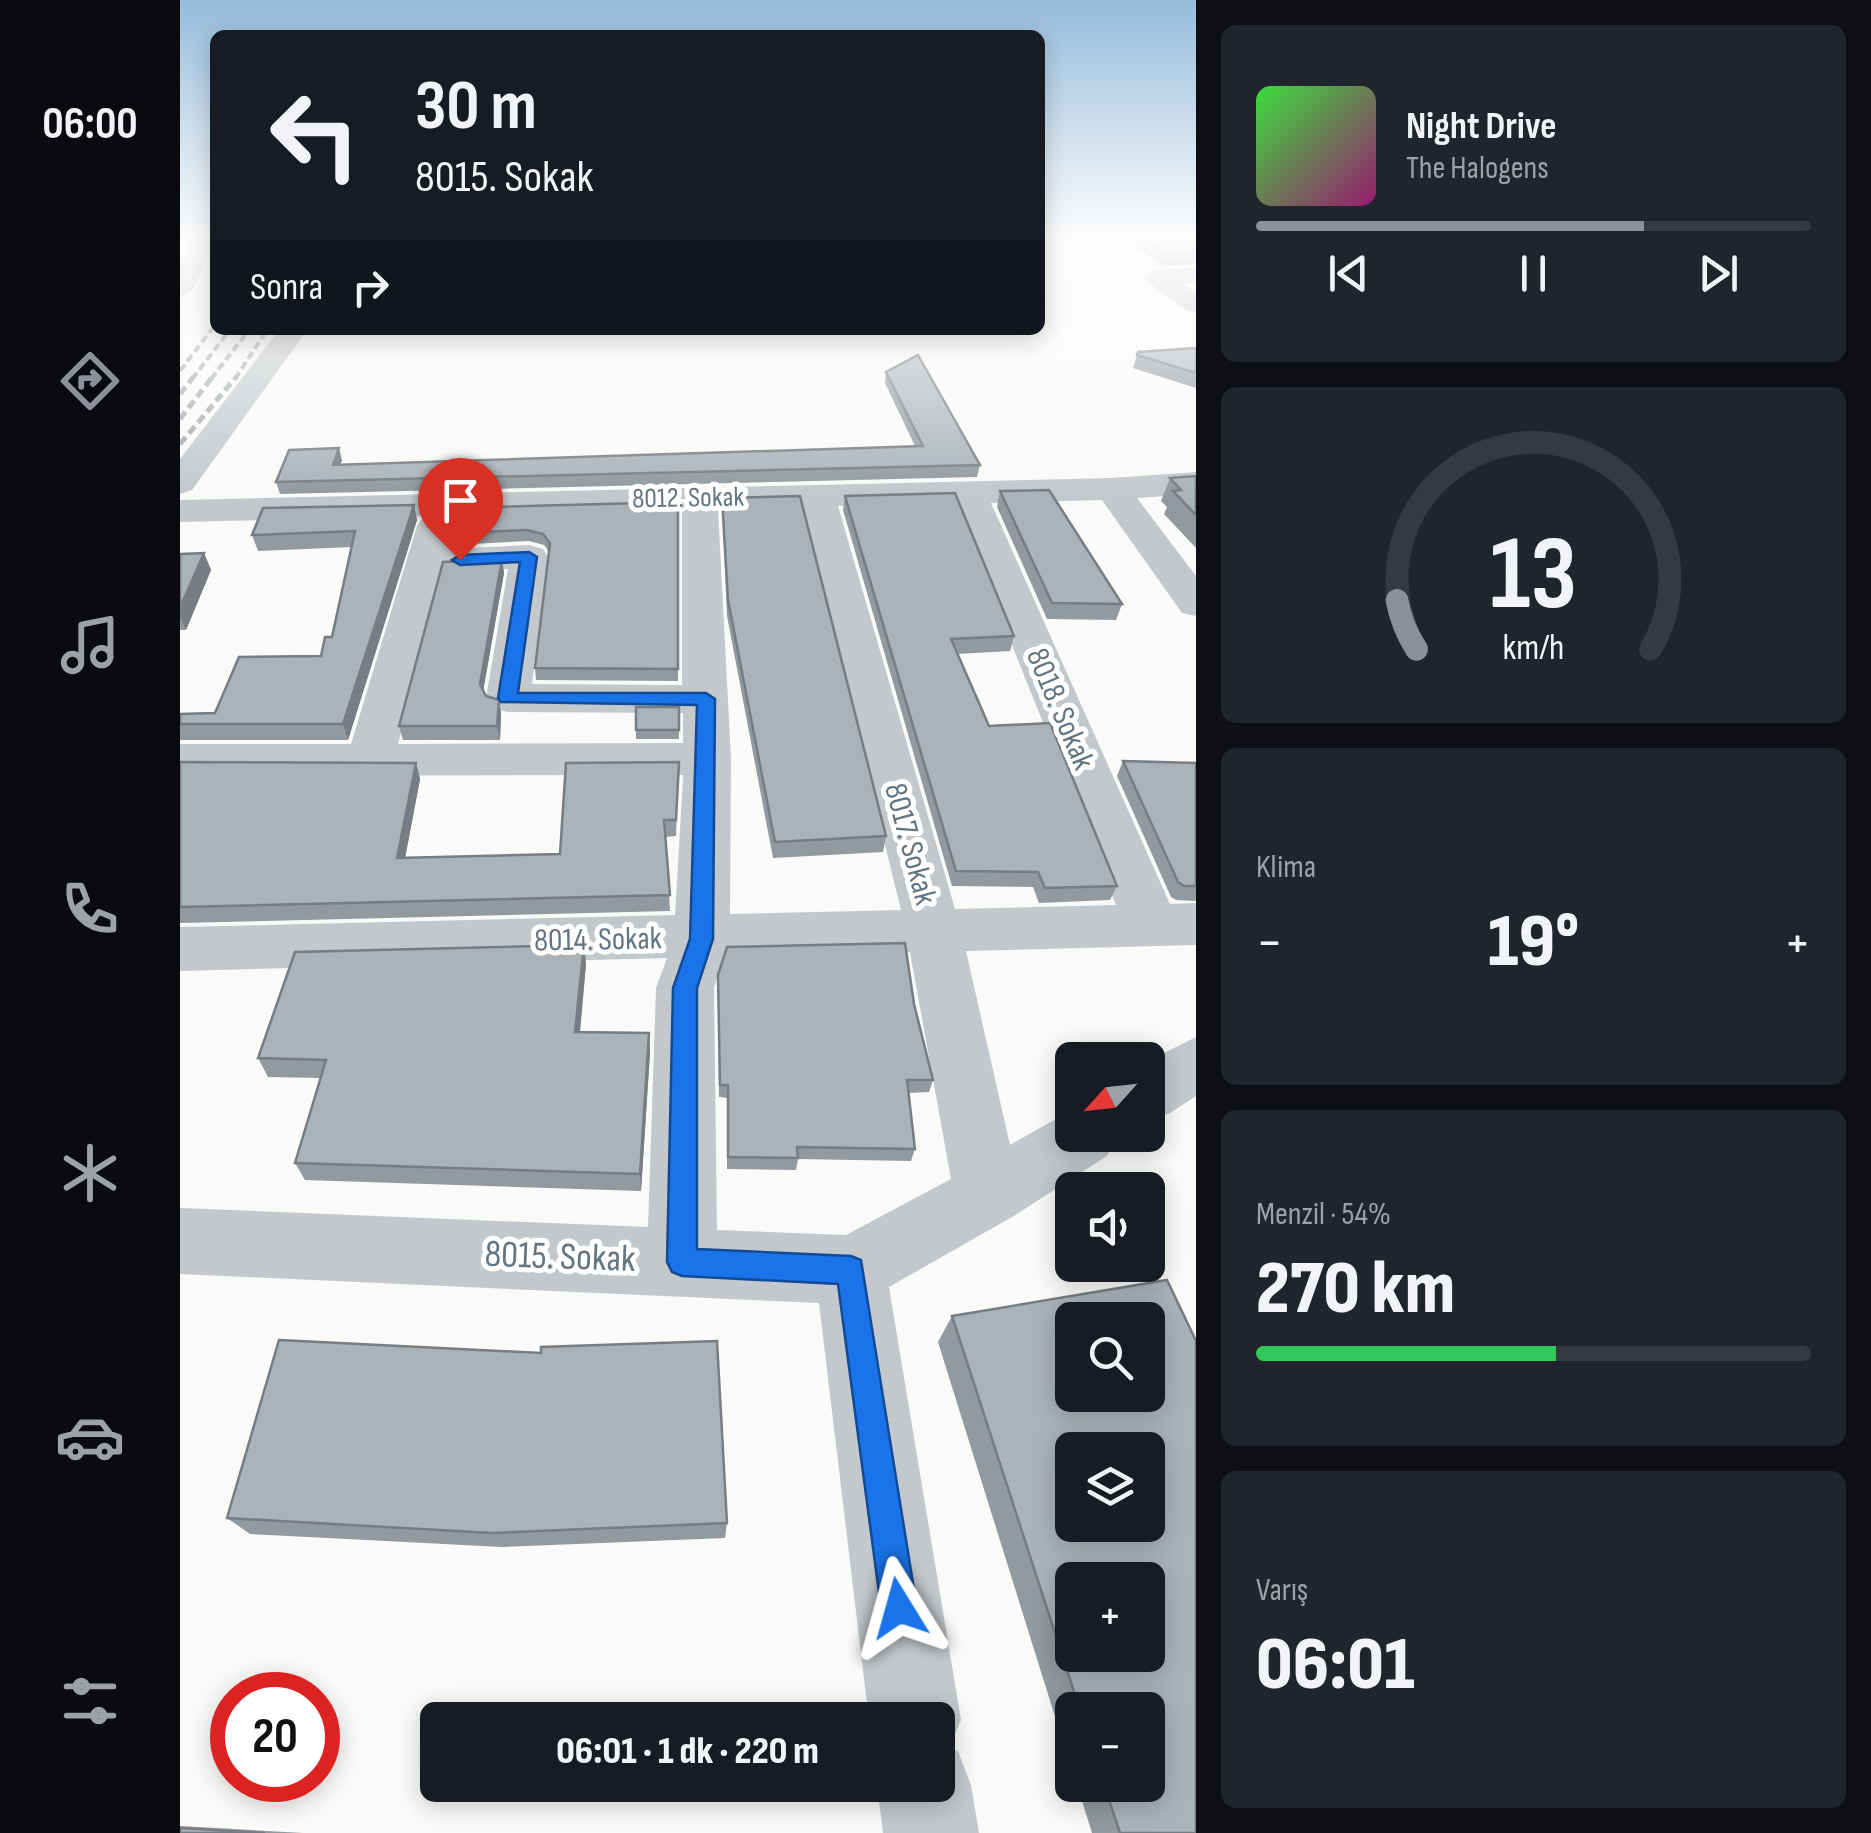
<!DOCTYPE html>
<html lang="tr">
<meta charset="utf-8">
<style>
body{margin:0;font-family:"Sofia Sans Condensed",sans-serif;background:#20242c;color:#f1f3f6;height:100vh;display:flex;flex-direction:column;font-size:38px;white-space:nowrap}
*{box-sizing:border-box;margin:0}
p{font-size:32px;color:#9ea1a6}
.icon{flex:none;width:55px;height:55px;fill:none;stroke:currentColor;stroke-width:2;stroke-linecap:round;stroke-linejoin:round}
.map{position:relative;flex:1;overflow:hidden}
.drawer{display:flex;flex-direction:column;gap:25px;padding:25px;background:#0d0f14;width:675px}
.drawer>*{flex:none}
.top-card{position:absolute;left:30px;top:30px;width:835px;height:305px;border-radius:15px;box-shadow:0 5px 25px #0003;background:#171b24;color:#f1f3f6;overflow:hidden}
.needle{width:65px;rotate:243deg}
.fabs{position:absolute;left:875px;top:1042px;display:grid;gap:20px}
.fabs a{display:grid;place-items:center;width:110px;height:110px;border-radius:15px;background:#171b24;box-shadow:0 5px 25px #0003;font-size:50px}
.speed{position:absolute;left:30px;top:1672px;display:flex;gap:20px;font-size:50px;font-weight:700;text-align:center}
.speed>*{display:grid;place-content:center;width:130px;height:130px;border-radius:50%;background:#171b24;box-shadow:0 5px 25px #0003;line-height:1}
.speed .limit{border:15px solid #d22;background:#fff;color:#111}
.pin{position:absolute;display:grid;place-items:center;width:85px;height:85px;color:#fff;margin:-102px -42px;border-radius:50% 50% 50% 0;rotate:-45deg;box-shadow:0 0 10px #0007}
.pin .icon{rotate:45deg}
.me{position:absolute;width:110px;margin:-55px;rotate:352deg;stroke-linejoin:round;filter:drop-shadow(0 0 8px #0008)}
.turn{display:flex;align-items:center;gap:35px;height:210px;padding:0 40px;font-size:45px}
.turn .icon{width:130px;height:130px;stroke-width:2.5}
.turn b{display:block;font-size:70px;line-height:85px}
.then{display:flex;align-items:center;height:95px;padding:0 40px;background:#0003;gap:20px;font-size:38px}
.big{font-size:75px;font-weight:800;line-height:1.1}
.drawer .widget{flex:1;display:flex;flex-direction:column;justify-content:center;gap:15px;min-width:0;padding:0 35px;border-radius:15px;background:#20242c}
.drawer .dial{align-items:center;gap:0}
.dial svg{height:260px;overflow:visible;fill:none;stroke:#363941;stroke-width:7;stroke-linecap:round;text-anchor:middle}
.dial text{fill:#f1f3f6;stroke:none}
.song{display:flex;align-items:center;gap:30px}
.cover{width:120px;height:120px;border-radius:15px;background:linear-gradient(135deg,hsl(120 70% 55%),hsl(320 70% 35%))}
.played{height:10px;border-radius:5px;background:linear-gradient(90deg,#8c9099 70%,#363941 70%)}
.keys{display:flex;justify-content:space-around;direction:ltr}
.heat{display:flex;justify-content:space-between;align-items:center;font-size:55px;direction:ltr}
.charge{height:15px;border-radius:8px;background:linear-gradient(90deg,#34c759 54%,#363941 0)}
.trip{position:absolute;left:240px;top:1702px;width:535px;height:100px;border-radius:15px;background:#171b24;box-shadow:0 5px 25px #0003;font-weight:800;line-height:100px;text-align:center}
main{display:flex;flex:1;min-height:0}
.dock{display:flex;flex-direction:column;width:180px;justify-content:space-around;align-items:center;background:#090b0e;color:#9ea1a6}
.dock .icon{width:70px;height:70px}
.dock .active{color:#8c9099}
.dock b{font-size:45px;color:#f1f3f6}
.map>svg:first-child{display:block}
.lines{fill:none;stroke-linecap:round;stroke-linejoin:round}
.minor{fill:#c3c8cc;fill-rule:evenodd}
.rail-far1{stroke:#a2aab0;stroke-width:4;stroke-dasharray:8 4;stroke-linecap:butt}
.rail{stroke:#a2aab0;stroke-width:5;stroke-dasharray:9 5;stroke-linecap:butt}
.wall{fill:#929a9f;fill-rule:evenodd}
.shaded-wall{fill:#777d82}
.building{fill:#aab3b9;stroke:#777d82;stroke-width:2.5;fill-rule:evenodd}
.route{fill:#1a73e8;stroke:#114b97;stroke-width:2.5}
.labels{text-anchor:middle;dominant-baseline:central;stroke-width:10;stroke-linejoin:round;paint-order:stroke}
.far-street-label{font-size:28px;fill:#657683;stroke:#fff}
.street-label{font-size:32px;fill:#657683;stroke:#fff}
.near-street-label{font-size:38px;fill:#657683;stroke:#fff}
</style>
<main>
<nav class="dock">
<b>06:00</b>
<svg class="icon active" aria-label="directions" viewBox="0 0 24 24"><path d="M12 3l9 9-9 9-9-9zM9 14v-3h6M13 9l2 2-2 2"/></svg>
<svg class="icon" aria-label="music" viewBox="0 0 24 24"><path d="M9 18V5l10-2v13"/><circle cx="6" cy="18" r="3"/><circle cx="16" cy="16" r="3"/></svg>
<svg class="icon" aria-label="phone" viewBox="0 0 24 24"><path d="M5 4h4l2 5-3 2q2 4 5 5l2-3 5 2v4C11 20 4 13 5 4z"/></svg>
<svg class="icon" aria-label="climate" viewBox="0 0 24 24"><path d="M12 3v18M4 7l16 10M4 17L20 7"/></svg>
<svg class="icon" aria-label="car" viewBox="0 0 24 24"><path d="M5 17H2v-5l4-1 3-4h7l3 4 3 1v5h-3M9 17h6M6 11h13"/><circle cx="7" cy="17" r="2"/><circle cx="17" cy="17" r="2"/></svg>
<svg class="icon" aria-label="filters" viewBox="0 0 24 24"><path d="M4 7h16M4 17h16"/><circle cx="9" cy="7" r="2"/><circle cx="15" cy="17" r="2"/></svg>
</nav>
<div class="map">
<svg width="1016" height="1833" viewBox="0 0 1016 1833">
<rect width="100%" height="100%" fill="#fafaf8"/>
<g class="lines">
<!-- minor -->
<path class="minor" d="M10 240H34L13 290 0 298V262Z
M1016 267V283L1002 284 1016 292V312L1006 310 962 278 975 270Z
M99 330H127L12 490 0 494V459Z
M1016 472V494L957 498 1016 576V616L1002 613 922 500 811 503 990 904 1016 903V945L786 951 830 1145 892 1110V1135H937L927 1156 832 1217 709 1287 781 1720 769 1748 778 1751 791 1785 799 1833H703L697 1785H758V1720H689L639 1303 0 1274V1208L468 1227 476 988 487 958 0 971V927L495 915 503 778V775L0 776V744H171L237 526 243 518 252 516 0 522V500L932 478ZM775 503 936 905 775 909 658 506ZM622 507 721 910 550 914 551 759 538 509ZM502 510V685L352 684 368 557 363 549 349 545 269 549 275 526 269 518 259 516ZM328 569 306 698 312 708 328 712 503 713V743L218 744 263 572ZM730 952 771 1179 666 1235 537 1230 534 988 544 957Z
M1016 1037V1096L990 1113 968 1121V1061Z"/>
<!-- rail-far1 -->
<path class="rail-far1" d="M0 371 35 325
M12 379 50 330
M31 379 69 330
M55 379 87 330"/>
<!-- rail -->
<path class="rail" d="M0 394 14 376
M0 419 33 376
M0 444 57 376"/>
</g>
<!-- wall -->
<path class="wall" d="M946 240H1016V264L983 266Z
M246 330H358L357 334 247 335Z
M1016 348V388L953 368 958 352Z
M706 372 800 465 797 477 100 494 96 482 162 460 160 465 735 446 705 383Z
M1016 476V548L984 514 987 507 981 501 990 478Z
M820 491 942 604 936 620 867 619 817 507Z
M665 496 834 636 830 651 777 654 809 726 937 886 930 900 859 903 853 887 772 886 663 510Z
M542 498 706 836 703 852 593 858 547 616Z
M498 502V681L356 680 355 668 369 552 364 545 349 541 274 545 272 533 275 520 273 508Z
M234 505 237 520 168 740H0V714L35 713 141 656 152 637 172 547 78 551 72 535Z
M24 553 31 570 6 630H0V554Z
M322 560 324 573 303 691 306 696 319 700 321 714 320 740H223L219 726Z
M456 707H499V739H456Z
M943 761 1016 763V901L996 900 991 897 937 776Z
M0 762 236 763 240 779 225 858 380 854 499 762 496 836 486 837 490 911 0 923Z
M406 964 400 1032 469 1033 470 1052 461 1191 125 1180 115 1163 140 1078 88 1077 78 1058Z
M538 989 734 1004 753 1080 749 1092 728 1093 735 1149 731 1161 618 1159 616 1170 547 1169V1098L539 1097Z
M987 1280 1016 1341V1833H912L897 1785H968V1710H892V1771L758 1342 772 1316ZM892 1320H968V1395H892ZM892 1450H968V1525H892ZM892 1580H968V1655H892Z
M47 1518 547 1523 545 1538 322 1547 70 1534Z
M0 1826 123 1833H0Z"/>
<!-- shaded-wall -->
<path class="shaded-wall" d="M159 448 162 460 156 477 153 465Z
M234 505 237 520 168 740 163 724Z
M24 553 31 570 6 630 0 617V608Z
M322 560 324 573 302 697 300 684Z
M319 700 321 714 320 740 317 726Z
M236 763 240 779 222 874 217 858Z
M404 945 406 964 398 1051 395 1032Z
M469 1033 470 1052 461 1191 460 1174Z"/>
<!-- building -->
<path class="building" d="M966 240H1016V253L986 254Z
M1016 348V373L957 355 958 352Z
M738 355 800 465 96 482 109 450 159 448 153 465 743 446 706 372Z
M1016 476V515L993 491 1001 490 990 478Z
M869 490 942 604 872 603 820 491Z
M775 493 834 636 771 639 809 726 870 723 937 886 865 888 858 872 776 871 665 496Z
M620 496 706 836 595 842 548 600 542 498Z
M498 502V669L355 668 370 543 363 534 347 530 272 533 277 515 273 508Z
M234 505 163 724H0V714L35 713 59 657 141 656 145 637H152L175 531 72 535 83 508Z
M24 553 0 608V554Z
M322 560 300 684 306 696 319 700 317 726H219L263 562Z
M456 707H499V730H456Z
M943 761 1016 763V886H1004L998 882Z
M0 762 236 763 217 858 380 854 386 763 499 762 496 820H484L490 895 0 907Z
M725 943 734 1004 753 1080H727L735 1149 617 1147 618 1158 548 1157V1085H540L538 975 547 947Z
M404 945 395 1032 469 1033 460 1174 115 1163 146 1060 78 1058 115 952Z
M987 1280 1016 1341V1833H940L924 1785H968V1710H900L772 1316ZM892 1320H968V1395H892ZM892 1450H968V1525H892ZM892 1580H968V1655H892Z
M99 1340 361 1353V1347L537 1341 547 1523 312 1533 47 1518Z
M0 1828 85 1833H0Z"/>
<!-- sky -->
<linearGradient id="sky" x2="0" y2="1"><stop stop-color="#96bcdc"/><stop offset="0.48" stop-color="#fdfdfc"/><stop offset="1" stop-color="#fdfdfc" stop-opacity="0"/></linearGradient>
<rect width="1016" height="497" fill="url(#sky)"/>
<!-- route -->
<path class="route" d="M349 552 357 557 338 693H526L535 699 533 939 517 988V1249L671 1256 681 1260 737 1608 731 1620 719 1625 706 1620 701 1608 658 1284 502 1276 492 1272 487 1262 493 988 510 939 517 705 321 702 318 698 340 562 280 565 272 560 280 555Z"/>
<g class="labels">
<!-- far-street labels -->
<g class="far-street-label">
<text transform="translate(508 498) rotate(-1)">8012. Sokak</text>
</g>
<!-- street labels -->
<g class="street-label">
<text transform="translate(880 709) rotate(67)">8018. Sokak</text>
<text transform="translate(730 844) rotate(75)">8017. Sokak</text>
<text transform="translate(418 940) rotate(-1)">8014. Sokak</text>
</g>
<!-- near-street labels -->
<g class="near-street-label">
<text transform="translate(380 1257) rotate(2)">8015. Sokak</text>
</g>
</g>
</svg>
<div class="fabs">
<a><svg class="needle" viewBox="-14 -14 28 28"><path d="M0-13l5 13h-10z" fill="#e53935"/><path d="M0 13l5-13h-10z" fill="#9ea1a6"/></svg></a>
<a><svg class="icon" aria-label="sound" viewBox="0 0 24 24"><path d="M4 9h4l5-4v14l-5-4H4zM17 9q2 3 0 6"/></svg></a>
<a><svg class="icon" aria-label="search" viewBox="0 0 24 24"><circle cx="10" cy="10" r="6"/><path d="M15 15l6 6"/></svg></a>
<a><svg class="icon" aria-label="layers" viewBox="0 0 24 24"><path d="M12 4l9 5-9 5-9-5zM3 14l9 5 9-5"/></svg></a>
<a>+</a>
<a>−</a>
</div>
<div class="speed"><div class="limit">20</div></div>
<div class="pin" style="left:280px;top:560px;background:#d93025"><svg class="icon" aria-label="arrive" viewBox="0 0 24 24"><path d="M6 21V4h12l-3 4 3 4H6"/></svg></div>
<svg class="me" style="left:719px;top:1608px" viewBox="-20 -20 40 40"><path d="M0-17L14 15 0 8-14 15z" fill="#1a73e8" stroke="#fff" stroke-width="4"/></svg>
<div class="trip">06:01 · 1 dk · 220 m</div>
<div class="top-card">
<div class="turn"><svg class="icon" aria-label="left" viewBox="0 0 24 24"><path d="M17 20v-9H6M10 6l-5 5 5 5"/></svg><div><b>30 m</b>8015. Sokak</div></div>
<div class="then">Sonra<svg class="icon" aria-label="right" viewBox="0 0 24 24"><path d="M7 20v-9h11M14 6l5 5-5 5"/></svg></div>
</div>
</div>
<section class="drawer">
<div class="widget">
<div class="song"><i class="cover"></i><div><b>Night Drive</b><p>The Halogens</p></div></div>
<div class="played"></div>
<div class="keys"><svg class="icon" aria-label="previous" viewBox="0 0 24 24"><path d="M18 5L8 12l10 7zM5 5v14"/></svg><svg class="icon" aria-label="pause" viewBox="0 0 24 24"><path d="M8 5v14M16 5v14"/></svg><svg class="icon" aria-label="next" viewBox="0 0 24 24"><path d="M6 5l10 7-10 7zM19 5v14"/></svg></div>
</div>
<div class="widget dial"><svg viewBox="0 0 100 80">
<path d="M14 69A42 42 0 1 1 86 69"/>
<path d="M14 69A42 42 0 0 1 8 54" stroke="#8c9099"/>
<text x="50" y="56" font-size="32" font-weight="700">13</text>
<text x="50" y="72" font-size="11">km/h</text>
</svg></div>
<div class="widget"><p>Klima</p>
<div class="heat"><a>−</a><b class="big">19°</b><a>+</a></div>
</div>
<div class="widget"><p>Menzil · 54%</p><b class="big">270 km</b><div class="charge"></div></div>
<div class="widget"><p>Varış</p><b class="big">06:01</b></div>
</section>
</main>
